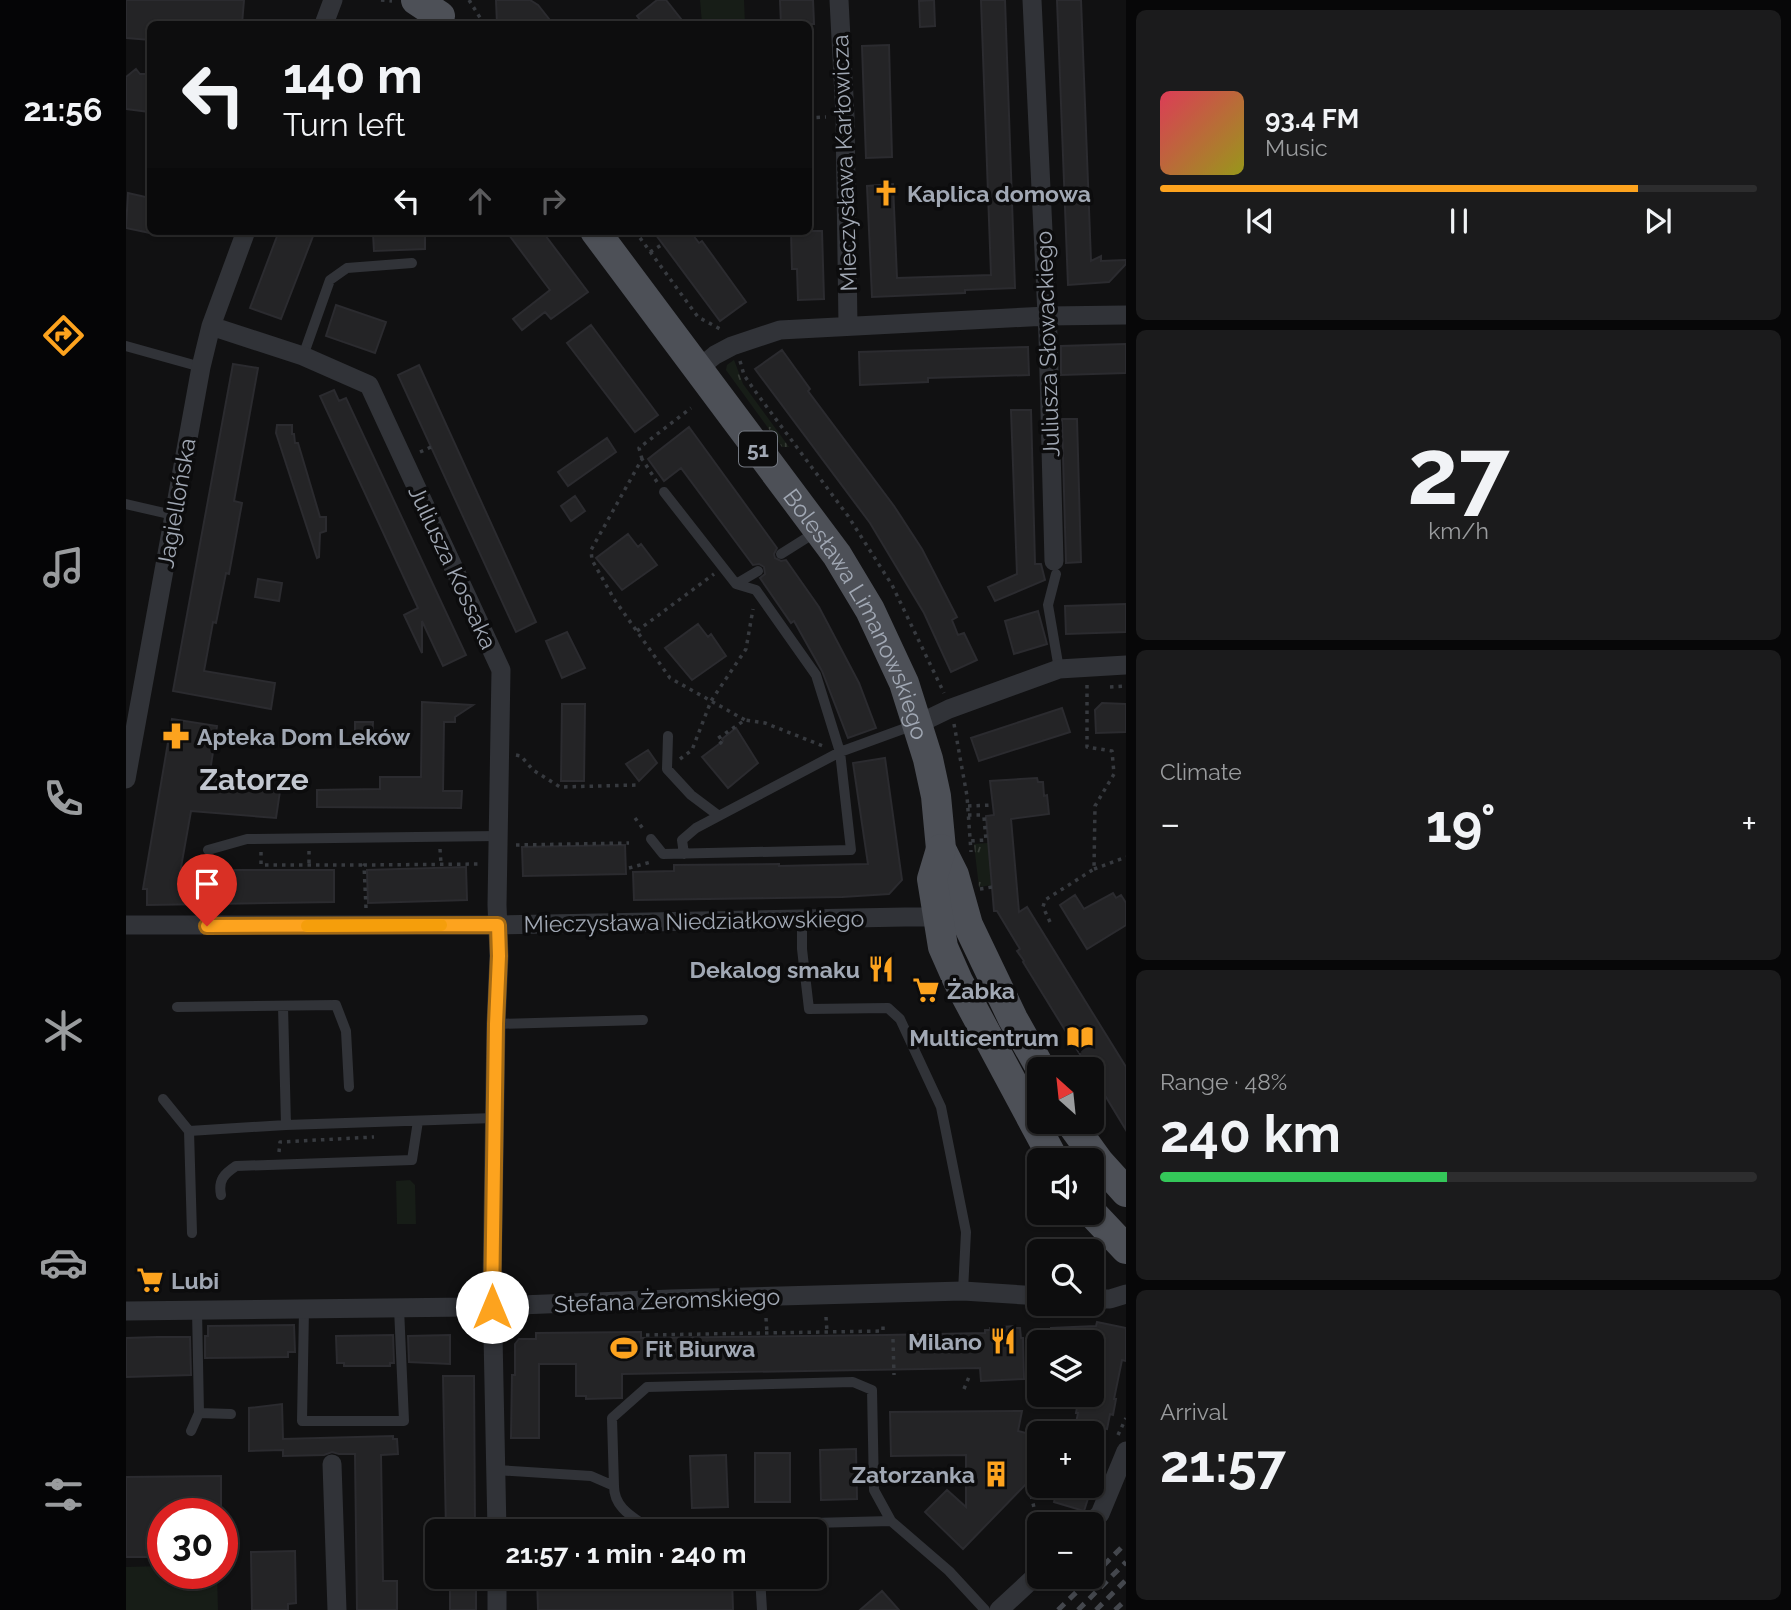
<!DOCTYPE html>
<meta charset="utf-8">
<style>
body{margin:0;font-family:Raleway,sans-serif;background:#1b1b1c;color:#f1f3f6;height:100vh;display:flex;flex-direction:column;font-size:26px;white-space:nowrap}
*{box-sizing:border-box;margin:0}
p{font-size:23px;color:#9a9c9e}
.icon{flex:none;width:38px;height:38px;fill:none;stroke:currentColor;stroke-width:2;stroke-linecap:round;stroke-linejoin:round}
.map{position:relative;flex:1;overflow:hidden}
.details{display:flex;flex-direction:column;gap:10px;padding:10px;background:#070708;width:665px}
.details>*{flex:none}
.guide{position:absolute;left:21px;top:21px;width:665px;height:214px;border-radius:10px;box-shadow:0 2px 5px #0004,0 0 0 2px #2d2d2e;background:#0d0d0e;color:#f1f3f6;overflow:hidden}
.needle{width:46px;rotate:333deg}
.controls{position:absolute;left:901px;top:1057px;display:grid;gap:14px}
.controls a{display:grid;place-items:center;width:77px;height:77px;border-radius:10px;background:#0d0d0e;box-shadow:0 2px 5px #0004,0 0 0 2px #2d2d2e;font-size:35px}
.speed{position:absolute;left:21px;top:1498px;display:flex;gap:14px;font-size:35px;font-weight:700;text-align:center}
.speed>*{display:grid;place-content:center;width:91px;height:91px;border-radius:50%;background:#0d0d0e;box-shadow:0 2px 5px #0004,0 0 0 2px #2d2d2e;line-height:1}
.speed .limit{border:10px solid #d22;background:#fff;color:#111}
.pin{position:absolute;display:grid;place-items:center;width:60px;height:60px;color:#fff;margin:-72px -30px;border-radius:50% 50% 50% 0;rotate:-45deg;box-shadow:0 0 7px #0007}
.pin .icon{rotate:45deg}
.me{position:absolute;width:77px;margin:-38px;rotate:0deg;stroke-linejoin:round;filter:drop-shadow(0 0 5px #0008)}
.turn{display:flex;align-items:center;gap:24px;height:147px;padding:0 21px;font-size:32px}
.turn .icon{width:91px;height:91px;stroke-width:2.5}
.turn b{display:block;font-size:49px;line-height:60px}
.lanes{display:flex;align-items:center;height:66px;padding:0 21px;background:#0003;justify-content:center;gap:35px;direction:ltr}
.lanes .off{opacity:.35}
.big{font-size:52px;font-weight:700;line-height:1.1}
.details .tile{flex:1;display:flex;flex-direction:column;justify-content:center;gap:10px;min-width:0;padding:0 24px;border-radius:10px;background:#1b1b1c}
.details .dial{align-items:center;gap:0}
.dial b{font-size:91px;line-height:1}
.song{display:flex;align-items:center;gap:21px}
.cover{width:84px;height:84px;border-radius:10px;background:linear-gradient(135deg,hsl(350 70% 55%),hsl(60 70% 35%))}
.played{height:7px;border-radius:4px;background:linear-gradient(90deg,#fda31e 80%,#2d2d2e 80%)}
.keys{display:flex;justify-content:space-around;direction:ltr}
.heat{display:flex;justify-content:space-between;align-items:center;font-size:38px;direction:ltr}
.charge{height:10px;border-radius:5px;background:linear-gradient(90deg,#34c759 48%,#2d2d2e 0)}
.trip{position:absolute;left:299px;top:1519px;width:402px;height:70px;border-radius:10px;background:#0d0d0e;box-shadow:0 2px 5px #0004,0 0 0 2px #2d2d2e;font-weight:700;line-height:70px;text-align:center}
main{display:flex;flex:1;min-height:0}
.dock{display:flex;flex-direction:column;width:126px;justify-content:space-around;align-items:center;background:#050506;color:#9a9c9e}
.dock .icon{width:49px;height:49px}
.dock .current{color:#fda31e}
.dock b{font-size:32px;color:#f1f3f6}
.map>svg:first-child{display:block}
.grass{fill:url(#grass-tufts)}
.green{fill:#171d17}
.building{fill:#242426;stroke:#2b2b2f;stroke-width:2}
.lines{fill:none;stroke-linecap:round;stroke-linejoin:round}
.path{stroke:#373a3f;stroke-width:3.5;stroke-dasharray:3.5 5;stroke-linecap:butt}
.service{stroke:#313338;stroke-width:10}
.minor{stroke:#313338;stroke-width:19}
.primary{stroke:#4d5057;stroke-width:30}
.rail{stroke:#44474d;stroke-width:5;stroke-dasharray:9 7;stroke-linecap:butt}
.route-casing{stroke:#a46a14;stroke-width:18}
.route{stroke:#fda31e;stroke-width:12}
.slow{stroke:#f59e0b;stroke-width:12}
.labels{text-anchor:middle;dominant-baseline:central;stroke-width:7;stroke-linejoin:round;paint-order:stroke}
.shield{fill:#0c0c0d;stroke:#747982;stroke-width:2}
.shield-label{font-size:21px;font-weight:bold;fill:#a1a8b4}
.street-label{font-size:23px;fill:#a1a8b4;stroke:#0c0c0d}
.poi-label{font-size:23px;font-weight:bold;fill:#a1a8b4;stroke:#0c0c0d;text-anchor:start}
.district-label{font-size:30px;font-weight:bold;fill:#c2c7d0;stroke:#0c0c0d}
</style>
<main>
<nav class="dock">
<b>21:56</b>
<svg class="icon current" aria-label="directions" viewBox="0 0 24 24"><path d="M12 3l9 9-9 9-9-9zM9 14v-3h6M13 9l2 2-2 2"/></svg>
<svg class="icon" aria-label="music" viewBox="0 0 24 24"><path d="M9 18V5l10-2v13"/><circle cx="6" cy="18" r="3"/><circle cx="16" cy="16" r="3"/></svg>
<svg class="icon" aria-label="phone" viewBox="0 0 24 24"><path d="M5 4h4l2 5-3 2q2 4 5 5l2-3 5 2v4C11 20 4 13 5 4z"/></svg>
<svg class="icon" aria-label="climate" viewBox="0 0 24 24"><path d="M12 3v18M4 7l16 10M4 17L20 7"/></svg>
<svg class="icon" aria-label="car" viewBox="0 0 24 24"><path d="M5 17H2v-5l4-1 3-4h7l3 4 3 1v5h-3M9 17h6M6 11h13"/><circle cx="7" cy="17" r="2"/><circle cx="17" cy="17" r="2"/></svg>
<svg class="icon" aria-label="filters" viewBox="0 0 24 24"><path d="M4 7h16M4 17h16"/><circle cx="9" cy="7" r="2"/><circle cx="15" cy="17" r="2"/></svg>
</nav>
<div class="map">
<svg width="1000" height="1610" viewBox="0 0 1000 1610">
<defs>
<pattern id="grass-tufts" width="24" height="20" patternUnits="userSpaceOnUse" patternTransform="scale(1.75)"><rect width="24" height="20" fill="#171d17"/><path d="M3 7l-1-3M5 7V3M7 7l1-3M15 17l-1-3M17 17v-4M19 17l1-3" fill="none" stroke="#363b36"/></pattern>
</defs>
<rect width="100%" height="100%" fill="#111112"/>
<!-- grass -->
<path class="grass" d="M608 360 617 384 663 447H656L600 370 601 365Z
M862 843 866 885 853 887 848 844Z"/>
<!-- green -->
<path class="green" d="M574 0H618L619 24H576Z
M284 1180 289 1185 290 1224H271L270 1181Z
M37 1566V1573H91L92 1610H0V1567Z"/>
<!-- building -->
<path class="building" d="M0 0H118L116 24H24V40L0 38Z
M370 0H404L412 5 427 24H371Z
M531 0H540L559 24H517L511 16Z
M654 0H687L688 24H655Z
M808 0 809 26 794 27 793 1Z
M855 0H879L889 288 839 290V293L746 297 741 186 767 184 771 278 865 275Z
M931 0H955L965 261 975 256V261L1000 260V264L983 282 942 285Z
M763 45 766 157 740 158 736 46Z
M10 69 14 74H24V112L0 109V77Z
M2 193 24 198V233L0 228Z
M153 231H189L155 319 124 308Z
M273 231H299V249L248 251 247 234 273 233Z
M380 231H416L462 292 425 319 419 312 396 330 387 319 424 290Z
M527 231H564L573 243 576 241 620 302 594 321Z
M665 231H696L698 299 672 300 671 269H666Z
M210 305 260 322 249 353 200 336Z
M465 325 532 415 509 432 441 343Z
M1000 344V373L935 375V346Z
M902 347 903 375 802 378V382L734 385 733 352Z
M656 350 684 389 682 391 768 506 796 549 831 617 826 620 832 635 838 633 851 660 825 672 798 613 744 523 629 369Z
M107 364 132 368 108 501 116 503 103 574 100 573 90 623 87 622 78 671 149 683 145 709 47 691Z
M293 365 410 622 390 632 272 375Z
M208 390 213 401 220 398 340 655 317 666 296 621V653L278 615 292 608 194 396Z
M885 410H905L909 564H915L919 580 869 601 862 587 891 574Z
M936 419H951L955 562 940 563Z
M151 425H166V434H168L169 443H172L194 517H200V531L194 533 193 557 191 558 150 433Z
M563 427 651 548 648 554 649 558 655 561 660 560 693 607 733 683 750 728 722 738 696 671 668 621 665 623 634 578 639 574 638 567 633 564 627 565 555 468 538 481 522 459Z
M481 438 490 452 442 486 432 472Z
M449 496 459 511 445 521 435 506Z
M502 534 512 547 515 544 531 565 496 590 470 558Z
M132 579 156 583 153 601 129 597Z
M1000 604V632L940 634 939 606Z
M912 611 921 644 888 654 879 621Z
M572 624 582 637 585 634 600 656 566 680 539 648Z
M441 632 459 668 436 678 420 641Z
M296 702 347 705 329 717V722H318L317 791H336L335 808 191 807V790L254 789V777H295Z
M976 703 1000 704V732L970 733 969 710Z
M436 704H459L458 781H435Z
M936 708 944 732 853 761 845 738Z
M46 719 91 726 83 778 154 791 150 818 65 811 54 873 109 870H208V902L21 905V889H17Z
M229 722H247L246 740H229Z
M610 728 632 763 602 788 576 757 597 741 596 739Z
M522 750 531 763 513 781 500 764Z
M759 758 776 880 763 894 716 897 508 900 507 872 548 871V865L653 864V866L742 864 727 763Z
M911 778 912 782H917L918 796 921 795 923 814 885 819 893 912 901 907 1000 1067V1130L966 1074V1069H963L897 962 898 961 891 951 894 949 871 911H868L860 816 868 815 864 781Z
M499 845 500 874 397 876 396 847Z
M340 867 341 900 242 903 241 870Z
M987 893 990 898 995 895 1000 903V925L961 949 934 905 949 895 958 909Z
M971 1322 1000 1328V1361L996 1360 988 1399H990L987 1415 984 1414 981 1429 950 1423 952 1413H950L953 1395H966V1342H926L925 1328 970 1326Z
M168 1325 169 1352H162V1357L79 1358V1336H82V1326Z
M887 1326V1328H894L895 1338H897L898 1379 855 1381 854 1368 496 1374V1398L460 1399V1396H450V1364H413V1438H385L386 1375H389V1344L393 1339H410V1333L515 1332V1338L760 1335 859 1333V1330H864V1328Z
M267 1335 268 1363H264V1366H218V1363H211L210 1336Z
M324 1335V1364L283 1362 282 1336Z
M31 1337H64L65 1375 0 1377V1338Z
M317 1376H348L349 1531H320Z
M156 1404 157 1439 267 1436V1439H271L272 1454 255 1455 257 1581H271V1610H231L229 1454H213L206 1452 198 1455 157 1456V1450L123 1451V1408Z
M896 1411 892 1431 900 1433 901 1483 837 1549 799 1512 821 1490 840 1507V1455L765 1456 764 1412Z
M730 1449 731 1499 695 1500 694 1450Z
M629 1453H664V1502H629Z
M600 1455 602 1507 566 1508 564 1456Z
M95 1476V1514H37V1557H0V1477Z
M932 1486H966L958 1511 928 1502Z
M169 1551 170 1603 162 1604V1610H126L125 1552Z
M324 1577H350V1610H324Z
M411 1577H604L606 1579 607 1610H412Z
M756 1591 773 1610H734Z"/>
<g class="lines">
<!-- path -->
<path class="path" d="M255 0 266 1
M343 0 358 24
M583 21 584 24
M682 118 700 117
M509 231 572 317 596 330
M524 252 537 244
M614 361 618 375 629 391 722 516 766 585 818 693
M294 452 305 447
M516 459 513 448 565 408
M531 482 516 459 465 550 466 560 488 599 544 678 619 720
M511 631 588 574
M984 687 1000 686
M828 724 841 796 845 852
M596 744 591 739 619 720 639 723 697 746
M390 755 395 756 407 770 434 787 511 785
M554 759 566 750 585 701 620 649 627 609
M842 806 867 805
M842 815H855L858 817 860 840 843 841
M509 818 518 830
M390 845 503 843
M314 849 315 864
M183 851V866
M135 852V865H238
M503 868 525 862
M968 869 1000 857
M854 889 866 887
M240 908 238 865 355 864
M924 922 917 907 919 900 968 869 969 806 988 774 986 751 961 747V685
M153 1152 154 1142 248 1137
M700 1317 701 1332
M640 1318 641 1333
M520 1335 757 1331V1325
M767 1339 768 1375
M903 1382 905 1397
M838 1389 843 1377
M992 1435 1000 1418
M903 1487 912 1524"/>
<!-- service -->
<path class="service" d="M0 346 75 367
M177 356 204 280 221 268 286 263
M0 504 47 515
M655 554 690 532
M930 574 922 605 933 669
M610 584 632 571
M542 736 541 769 565 795 593 816
M525 839 537 854 725 850 714 752 690 675 630 590 610 584 538 492
M82 850 121 839 372 836
M558 854 556 840 570 828 714 752 788 725
M676 918V949L683 1009 762 1008 774 1019 815 1107 840 1232 837 1291
M157 1006 160 1125 368 1118
M51 1007 210 1005 220 1031 223 1087
M370 1024 517 1020
M37 1099 63 1131
M95 1195C92 1180 98 1174 110 1166L286 1160 292 1121
M66 1233 63 1131 160 1125
M178 1309 176 1421H278L273 1308
M73 1413 105 1414
M65 1431 73 1413 71 1310
M370 1470 465 1476 488 1486C488 1507 505 1516 521 1527L765 1521 823 1571 859 1610
M488 1486 486 1418 521 1387 727 1382 746 1390 748 1490 765 1521
M634 1577 636 1610"/>
<!-- minor -->
<path class="minor" d="M713 0 719 116 722 326
M906 0 922 336 928 561
M198 24 207 0
M85 326 177 356 243 385 375 670 371 905 373 956 370 1024 366 1286 371 1531
M572 369 589 355 606 346 654 330 921 316 1000 315
M792 724 823 709 933 669 1000 665
M0 779 75 367 85 326 120 231
M0 925H372L779 917H811L821 920
M966 1299H984L1000 1294
M0 1311 344 1307 545 1299 837 1291 914 1296
M206 1464 211 1610
M963 1524 974 1514 1000 1451
M371 1577V1610
M873 1610 914 1572"/>
<!-- primary -->
<g class="primary">
<path d="M290 0 314 16"/>
<path id="s1" d="M469 231 711 555 744 610 778 683 802 759 810 796 815 849 828 875 842 925 887 1019 915 1069"/>
<path d="M815 849 806 879 817 947 832 981 928 1160"/>
<path d="M944 1122 973 1162 1000 1192"/>
<path d="M966 1213 1000 1249"/>
</g>
<!-- rail -->
<path class="rail" d="M966 1577 1000 1543
M932 1610 966 1577
M952 1610 1000 1562
M970 1610 1000 1580
M989 1610 1000 1600"/>
</g>
<g class="lines">
<!-- route casing -->
<g class="route-casing">
<path id="route" d="M81 926 372 925 373 956 370 1024 366 1307"/>
</g>
<!-- route -->
<use href="#route" class="route"/>
<!-- slow -->
<path class="slow" d="M181 926 315 925"/>
</g>
<!-- icons -->
<defs>
<g id="church-bare" transform="scale(2.1)"><path d="M-1.2-6h2.4v3.5h3.3v2.4h-3.3V6h-2.4V-.1h-3.3v-2.4h3.3Z" fill="#fda31e" stroke="#0c0c0d" stroke-width="2.5" paint-order="stroke"/></g>
<g id="pharmacy-bare" transform="scale(2.1)"><path d="M-2-6h4v4h4v4h-4v4h-4v-4h-4v-4h4Z" fill="#fda31e" stroke="#0c0c0d" stroke-width="2.5" paint-order="stroke"/></g>
<g id="restaurant-bare" transform="scale(2.1)"><path d="M-5-6h1v4h1v-4h1v4h1v-4h1v5L-1.5 .5V6h-2V.5L-5-1ZM5-6V6H3V1.5H1.5Q1.5-4 5-6Z" fill="#fda31e" stroke="#0c0c0d" stroke-width="2.5" paint-order="stroke"/></g>
<g id="supermarket-bare" transform="scale(2.1)"><path d="M-6-5.5h2.5l.6 2H6L4.5 2H-2.5L-4.4-4H-6ZM-1.5 3.2a1.3 1.3 0 1 0 .1 0ZM3 3.2a1.3 1.3 0 1 0 .1 0Z" fill="#fda31e" stroke="#0c0c0d" stroke-width="2.5" paint-order="stroke"/></g>
<g id="library-bare" transform="scale(2.1)"><path d="M-6-4Q-3-5.5-.7-3.5V5Q-3 3-6 4ZM6-4Q3-5.5 .7-3.5V5Q3 3 6 4Z" fill="#fda31e" stroke="#0c0c0d" stroke-width="2.5" paint-order="stroke"/></g>
<g id="stadium-bare" transform="scale(2.1)"><path d="M0-5a6.5 5 0 1 0 0 10a6.5 5 0 1 0 0-10ZM-3.5-1.8h7v3.6h-7Z" fill="#fda31e" stroke="#0c0c0d" stroke-width="2.5" paint-order="stroke"/></g>
<g id="building-bare" transform="scale(2.1)"><path d="M-4-6H4V6H1V3H-1V6H-4ZM-2.5-4.3h1.7v1.8h-1.7ZM.8-4.3h1.7v1.8H.8ZM-2.5-1h1.7V.8h-1.7ZM.8-1h1.7V.8H.8Z" fill="#fda31e" stroke="#0c0c0d" stroke-width="2.5" paint-order="stroke"/></g>
</defs>
<g fill-rule="evenodd">
<use href="#church-bare" x="760" y="193"/>
<use href="#pharmacy-bare" x="50" y="736"/>
<use href="#restaurant-bare" x="755" y="969"/>
<use href="#supermarket-bare" x="800" y="990"/>
<use href="#library-bare" x="954" y="1037"/>
<use href="#supermarket-bare" x="24" y="1280"/>
<use href="#restaurant-bare" x="877" y="1341"/>
<use href="#stadium-bare" x="498" y="1348"/>
<use href="#building-bare" x="870" y="1474"/>
</g>
<g class="labels">
<!-- shield labels -->
<rect class="shield" x="613" y="431.5" width="38" height="35" rx="5"/>
<g class="shield-label">
<text x="632" y="449">51</text>
</g>
<!-- street labels -->
<g class="street-label">
<text transform="translate(718 163) rotate(-92)">Mieczysława Karłowicza</text>
<text transform="translate(921 344) rotate(-92)">Juliusza Słowackiego</text>
<text transform="translate(50 503) rotate(-80)">Jagiellońska</text>
<text transform="translate(327 567) rotate(65)">Juliusza Kossaka</text>
<text stroke="none"><textPath href="#s1" startOffset="466">Bolesława Limanowskiego</textPath></text>
<text transform="translate(568 921) rotate(-1)">Mieczysława Niedziałkowskiego</text>
<text transform="translate(541 1300) rotate(-2)">Stefana Żeromskiego</text>
</g>
<!-- poi labels -->
<g class="poi-label">
<text x="781" y="193">Kaplica domowa</text>
<text x="71" y="736">Apteka Dom Leków</text>
<text x="734" y="969" text-anchor="end">Dekalog smaku</text>
<text x="821" y="990">Żabka</text>
<text x="933" y="1037" text-anchor="end">Multicentrum</text>
<text x="45" y="1280">Lubi</text>
<text x="856" y="1341" text-anchor="end">Milano</text>
<text x="519" y="1348">Fit Biurwa</text>
<text x="849" y="1474" text-anchor="end">Zatorzanka</text>
</g>
<!-- district labels -->
<g class="district-label">
<text x="128" y="779">Zatorze</text>
</g>
</g>
</svg>
<div class="controls">
<a><svg class="needle" viewBox="-14 -14 28 28"><path d="M0-13l5 13h-10z" fill="#e53935"/><path d="M0 13l5-13h-10z" fill="#9a9c9e"/></svg></a>
<a><svg class="icon" aria-label="sound" viewBox="0 0 24 24"><path d="M4 9h4l5-4v14l-5-4H4zM17 9q2 3 0 6"/></svg></a>
<a><svg class="icon" aria-label="search" viewBox="0 0 24 24"><circle cx="10" cy="10" r="6"/><path d="M15 15l6 6"/></svg></a>
<a><svg class="icon" aria-label="layers" viewBox="0 0 24 24"><path d="M12 4l9 5-9 5-9-5zM3 14l9 5 9-5"/></svg></a>
<a>+</a>
<a>−</a>
</div>
<div class="speed"><div class="limit">30</div></div>
<div class="pin" style="left:81px;top:926px;background:#d93025"><svg class="icon" aria-label="arrive" viewBox="0 0 24 24"><path d="M6 21V4h12l-3 4 3 4H6"/></svg></div>
<svg class="me" style="left:366px;top:1307px" viewBox="-20 -20 40 40"><circle r="19" fill="#fff"/><path d="M0-13L10 11 0 6-10 11z" fill="#fda31e"/></svg>
<div class="trip">21:57 · 1 min · 240 m</div>
<div class="guide">
<div class="turn"><svg class="icon" aria-label="left" viewBox="0 0 24 24"><path d="M17 20v-9H6M10 6l-5 5 5 5"/></svg><div><b>140 m</b>Turn left</div></div>
<div class="lanes"><svg class="icon" aria-label="left" viewBox="0 0 24 24"><path d="M17 20v-9H6M10 6l-5 5 5 5"/></svg><svg class="icon off" aria-label="ahead" viewBox="0 0 24 24"><path d="M12 20V5M6 11l6-6 6 6"/></svg><svg class="icon off" aria-label="right" viewBox="0 0 24 24"><path d="M7 20v-9h11M14 6l5 5-5 5"/></svg></div>
</div>
</div>
<section class="details">
<div class="tile">
<div class="song"><i class="cover"></i><div><b>93.4 FM</b><p>Music</p></div></div>
<div class="played"></div>
<div class="keys"><svg class="icon" aria-label="previous" viewBox="0 0 24 24"><path d="M18 5L8 12l10 7zM5 5v14"/></svg><svg class="icon" aria-label="pause" viewBox="0 0 24 24"><path d="M8 5v14M16 5v14"/></svg><svg class="icon" aria-label="next" viewBox="0 0 24 24"><path d="M6 5l10 7-10 7zM19 5v14"/></svg></div>
</div>
<div class="tile dial"><b>27</b><p>km/h</p></div>
<div class="tile"><p>Climate</p>
<div class="heat"><a>−</a><b class="big">19°</b><a>+</a></div>
</div>
<div class="tile"><p>Range · 48%</p><b class="big">240 km</b><div class="charge"></div></div>
<div class="tile"><p>Arrival</p><b class="big">21:57</b></div>
</section>
</main>
